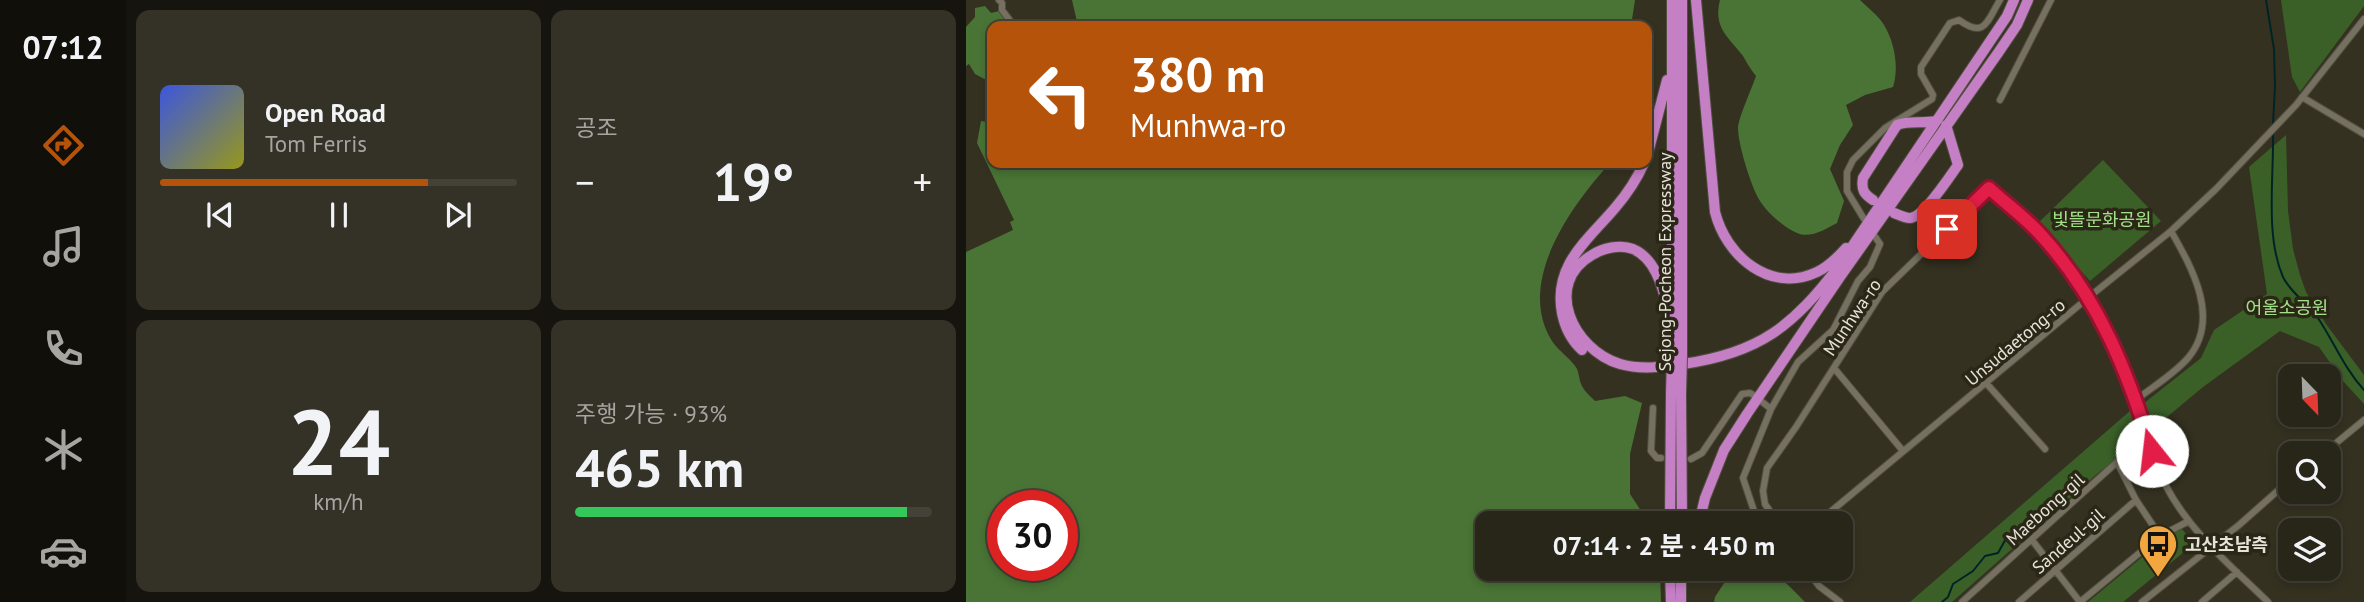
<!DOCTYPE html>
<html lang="ko">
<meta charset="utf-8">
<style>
body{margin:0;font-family:"PT Sans","Noto Sans KR",sans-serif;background:#343126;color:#f1f3f6;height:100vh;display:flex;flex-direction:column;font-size:26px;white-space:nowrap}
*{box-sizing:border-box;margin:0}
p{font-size:23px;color:#a5a5a2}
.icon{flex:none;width:38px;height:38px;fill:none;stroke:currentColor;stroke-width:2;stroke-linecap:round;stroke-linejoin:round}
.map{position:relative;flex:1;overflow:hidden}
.details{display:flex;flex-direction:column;gap:10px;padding:10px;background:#16140e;width:840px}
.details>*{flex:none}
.top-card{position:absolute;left:21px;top:21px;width:665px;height:147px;border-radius:14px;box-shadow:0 4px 10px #0003,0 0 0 2px #444238;background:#b45309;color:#fff;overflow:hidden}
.needle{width:46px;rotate:157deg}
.fabs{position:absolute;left:1312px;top:364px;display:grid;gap:14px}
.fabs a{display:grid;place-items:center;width:63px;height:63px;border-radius:14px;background:#282519;box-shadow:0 4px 10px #0003,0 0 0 2px #444238;font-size:35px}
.speed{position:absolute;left:21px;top:490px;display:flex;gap:14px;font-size:35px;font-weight:700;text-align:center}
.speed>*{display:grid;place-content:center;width:91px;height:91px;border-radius:50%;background:#282519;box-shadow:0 4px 10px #0003,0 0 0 2px #444238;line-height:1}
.speed .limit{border:10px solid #d22;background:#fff;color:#111}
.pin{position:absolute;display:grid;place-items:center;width:60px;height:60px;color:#fff;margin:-30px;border-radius:14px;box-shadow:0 4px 10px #0006}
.me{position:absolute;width:77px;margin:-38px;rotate:344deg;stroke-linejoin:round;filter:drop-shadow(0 0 5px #0008)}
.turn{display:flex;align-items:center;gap:24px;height:147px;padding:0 28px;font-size:32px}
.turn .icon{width:91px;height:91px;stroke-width:2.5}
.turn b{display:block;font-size:49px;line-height:60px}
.big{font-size:52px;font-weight:700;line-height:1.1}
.details .card{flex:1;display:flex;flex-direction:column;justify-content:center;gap:10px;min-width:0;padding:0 24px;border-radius:14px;background:#343126}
.details .dial{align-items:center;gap:0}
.dial b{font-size:91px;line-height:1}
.song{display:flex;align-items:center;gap:21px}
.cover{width:84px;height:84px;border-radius:10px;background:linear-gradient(135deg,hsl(230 70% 55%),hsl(60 70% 35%))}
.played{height:7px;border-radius:4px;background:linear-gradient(90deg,#b45309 75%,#444238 75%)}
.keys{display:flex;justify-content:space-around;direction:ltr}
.heat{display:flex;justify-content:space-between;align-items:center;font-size:38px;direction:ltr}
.charge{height:10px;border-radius:5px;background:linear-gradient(90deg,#34c759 93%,#444238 0)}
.details .tiles{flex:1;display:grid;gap:10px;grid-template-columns:repeat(2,1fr)}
.trip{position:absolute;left:509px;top:511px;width:378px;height:70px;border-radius:14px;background:#282519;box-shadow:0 4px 10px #0003,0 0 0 2px #444238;font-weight:700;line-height:70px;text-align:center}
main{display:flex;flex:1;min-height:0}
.dock{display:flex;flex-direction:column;width:126px;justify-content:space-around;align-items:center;background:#100f0a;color:#a5a5a2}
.dock .icon{width:49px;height:49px}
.dock .selected{color:#b45309}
.dock b{font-size:32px;color:#f1f3f6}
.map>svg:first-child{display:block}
.green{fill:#3a6028}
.forest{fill:#497435;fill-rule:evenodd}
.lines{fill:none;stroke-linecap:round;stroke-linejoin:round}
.stream{stroke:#002425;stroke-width:2}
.minor-casing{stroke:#514e40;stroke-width:8}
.motorway-casing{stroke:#514e40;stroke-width:12}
.minor{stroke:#75705f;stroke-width:6}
.motorway{stroke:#c57fc5;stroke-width:10}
.motorway-bridge-casing{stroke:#514e40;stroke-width:12;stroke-linecap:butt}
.motorway-bridge{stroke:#c57fc5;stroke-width:10}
.route-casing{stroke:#92132f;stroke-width:18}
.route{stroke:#e11d48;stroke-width:12}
.labels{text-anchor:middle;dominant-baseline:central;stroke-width:7;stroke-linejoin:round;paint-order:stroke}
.park-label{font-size:18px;fill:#a3e189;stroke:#2b2717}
.street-label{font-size:18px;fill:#e6e3d9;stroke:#2b2717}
.poi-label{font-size:18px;font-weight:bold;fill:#e6e3d9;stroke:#2b2717;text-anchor:start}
</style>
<main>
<nav class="dock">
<b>07:12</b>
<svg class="icon selected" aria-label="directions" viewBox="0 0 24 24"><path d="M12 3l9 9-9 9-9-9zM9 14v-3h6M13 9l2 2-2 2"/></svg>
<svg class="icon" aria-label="music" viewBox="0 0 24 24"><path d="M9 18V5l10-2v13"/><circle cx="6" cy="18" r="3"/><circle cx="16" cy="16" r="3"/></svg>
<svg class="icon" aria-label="phone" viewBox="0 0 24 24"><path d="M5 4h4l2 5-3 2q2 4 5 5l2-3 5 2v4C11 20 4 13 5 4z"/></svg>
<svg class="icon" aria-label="climate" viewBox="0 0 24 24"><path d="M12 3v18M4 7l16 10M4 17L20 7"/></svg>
<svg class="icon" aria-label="car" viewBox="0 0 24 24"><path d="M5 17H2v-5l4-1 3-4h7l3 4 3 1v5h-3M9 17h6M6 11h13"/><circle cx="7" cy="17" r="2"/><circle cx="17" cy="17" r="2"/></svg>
</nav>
<section class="details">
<div class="tiles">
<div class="card">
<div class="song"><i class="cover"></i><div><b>Open Road</b><p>Tom Ferris</p></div></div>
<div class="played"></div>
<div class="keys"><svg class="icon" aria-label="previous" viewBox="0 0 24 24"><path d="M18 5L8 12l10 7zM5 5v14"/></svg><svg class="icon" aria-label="pause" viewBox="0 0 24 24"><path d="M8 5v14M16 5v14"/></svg><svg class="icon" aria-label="next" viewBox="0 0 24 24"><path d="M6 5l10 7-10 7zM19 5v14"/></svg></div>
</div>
<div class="card"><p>공조</p>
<div class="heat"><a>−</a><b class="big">19°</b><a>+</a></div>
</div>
<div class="card dial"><b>24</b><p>km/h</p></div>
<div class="card"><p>주행 가능 · 93%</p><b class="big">465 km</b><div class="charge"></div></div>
</div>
</section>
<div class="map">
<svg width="1398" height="602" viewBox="0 0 1398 602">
<rect width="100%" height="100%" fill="#353121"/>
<!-- green -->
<path class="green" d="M1315 0H1398V6L1334 92 1326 77Z
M1320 135 1322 211 1327 249 1334 275 1340 292 1360 324 1398 375V404L1377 381 1353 347 1314 331 1237 387 1189 427 1177 404 1235 358 1248 330 1301 294 1283 167Z
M1137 160 1195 221 1124 281 1072 223Z
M1164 411 1175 440 1132 473 986 602H944Z
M1216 529 1224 539V547L1157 602H1122L1204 534Z"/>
<!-- forest -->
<path class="forest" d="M106 0H669L665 26H112Z
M754 0H894C902 8 913 16 918 25 929 43 933 68 927 87L899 95 880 105 887 125 874 145 864 169 878 201 871 223C860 229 844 239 831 233 818 228 801 212 794 201 785 187 772 144 772 128 772 119 786 88 790 76 785 70 781 63 777 56 762 36 747 28 754 0Z
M19 6 25 13 33 11 45 26H26V83L9 74 3 64 0 66V27L9 17V8Z
M15 121 26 123V163H644C606 205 549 282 586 341 592 351 605 358 611 369 613 374 613 379 615 384 618 391 624 396 629 401L659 396 676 403 664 454V494L683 523H522V569H694L695 602H0V252L47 230 44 222 48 220 11 143ZM37 506H96V565H37Z
M784 569C810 569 822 585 839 602H748L749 597 764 574Z"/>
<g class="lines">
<!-- stream -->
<path class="stream" d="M1300 0 1308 49 1309 86 1307 124
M1307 133C1308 177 1299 236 1317 277 1324 292 1342 304 1352 318 1368 342 1378 368 1398 390
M976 602 982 597 987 584 1007 571 1019 556 1032 553 1042 535 1052 530 1069 511"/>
<!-- minor casing -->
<g class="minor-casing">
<path id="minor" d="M33 0 36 3V10L48 26
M1336 97 1398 134
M1034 100 1085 0
M898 219 881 191V172L887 160 919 128 966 99 967 95 955 74V67L984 23 993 20C1019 39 1021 21 1034 0
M868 368 937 451
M1021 384 1079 449
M1171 399C1188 386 1208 374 1222 358 1255 319 1226 268 1205 231
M687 408 685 451 691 458H695
M805 409 832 362 867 330 892 281 904 267 914 244 908 235
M1358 453 1398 420
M725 459 736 453 776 394 784 393 789 396
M1151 462 1170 500 1194 536
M792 523 777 478 805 409 795 401
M812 523 799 504 797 491 801 468 830 427 916 292 1023 188C1040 204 1059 218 1075 235 1118 281 1146 336 1169 395 1181 425 1185 457 1200 486 1224 532 1266 567 1302 602
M851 523 1123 297 1205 231 1250 189 1330 105 1398 19
M1066 540 1114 602 1194 536 1223 521
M840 569 853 586 874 602
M996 602 1151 462 1182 438
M1053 602 1170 500
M1176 602 1273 525 1325 479
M1236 602 1271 572"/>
</g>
<!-- motorway casing -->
<g class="motorway-casing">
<path id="motorway" d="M716 0V355
M730 0 749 212C760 256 804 294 851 272 862 267 872 257 880 248
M681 157 701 80
M907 200C898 194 895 190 897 178L931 125C944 120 956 124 970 121
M928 213C933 215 939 218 944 218 957 218 984 176 992 165L980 125
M706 321C698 296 693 260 667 249 654 244 637 248 626 255 576 284 607 350 654 364 675 370 696 367 717 364 794 353 827 326 873 266L1041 16 1048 0
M616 350C605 340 599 328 596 313 587 265 621 241 649 208 661 194 671 179 678 163
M706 355V0
M715 394 716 523
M704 523 705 394
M733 523 739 498 758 450 781 414 874 277 1032 53 1051 25 1062 0
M704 569 705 602
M715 569V602"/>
</g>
<!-- minor -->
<use href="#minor" class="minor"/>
<!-- motorway -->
<use href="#motorway" class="motorway"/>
<!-- motorway-bridge casing -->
<g class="motorway-bridge-casing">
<path id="motorway-bridge" d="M705 394 706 355
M715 394 716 355"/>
</g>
<!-- motorway-bridge -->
<use href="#motorway-bridge" class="motorway-bridge"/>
</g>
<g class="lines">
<!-- route casing -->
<g class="route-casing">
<path id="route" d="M981 229 1023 188C1040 204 1060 218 1075 235 1132 297 1162 372 1186 451"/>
</g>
<!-- route -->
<use href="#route" class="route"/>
</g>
<!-- icons -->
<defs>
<g id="bus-pin" transform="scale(2.0125)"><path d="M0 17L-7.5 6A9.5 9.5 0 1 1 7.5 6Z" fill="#f1a63f" stroke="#2b2717"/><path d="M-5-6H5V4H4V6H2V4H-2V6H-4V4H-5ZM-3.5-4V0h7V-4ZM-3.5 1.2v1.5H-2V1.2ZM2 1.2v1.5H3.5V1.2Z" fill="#111"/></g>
</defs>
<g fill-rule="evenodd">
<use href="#bus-pin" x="1192" y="544"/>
</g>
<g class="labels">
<!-- park labels -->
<g class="park-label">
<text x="1136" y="219">빛뜰문화공원</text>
<text x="1321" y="307">어울소공원</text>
</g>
<!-- street labels -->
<g class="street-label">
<text transform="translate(698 262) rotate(-90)">Sejong-Pocheon Expressway</text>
<text transform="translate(886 317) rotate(-56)">Munhwa-ro</text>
<text transform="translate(1049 342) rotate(-40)">Unsudaetong-ro</text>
<text transform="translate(1079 509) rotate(-42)">Maebong-gil</text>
<text transform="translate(1102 541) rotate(-41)">Sandeul-gil</text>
</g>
<!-- poi labels -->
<g class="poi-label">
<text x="1219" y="544">고산초남측</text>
</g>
</g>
</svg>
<div class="fabs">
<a><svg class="needle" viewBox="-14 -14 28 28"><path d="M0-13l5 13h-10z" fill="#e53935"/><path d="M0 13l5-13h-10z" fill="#a5a5a2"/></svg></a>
<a><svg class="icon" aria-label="search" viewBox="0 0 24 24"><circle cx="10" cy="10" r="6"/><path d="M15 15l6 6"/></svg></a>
<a><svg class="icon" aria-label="layers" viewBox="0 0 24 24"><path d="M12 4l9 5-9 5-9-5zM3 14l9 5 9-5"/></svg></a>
</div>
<div class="speed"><div class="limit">30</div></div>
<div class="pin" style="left:981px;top:229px;background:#d93025"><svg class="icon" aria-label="arrive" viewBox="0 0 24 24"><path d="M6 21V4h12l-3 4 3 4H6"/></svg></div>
<svg class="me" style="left:1186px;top:451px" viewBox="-20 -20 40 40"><circle r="19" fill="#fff"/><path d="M0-13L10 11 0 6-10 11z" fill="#e11d48"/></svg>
<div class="trip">07:14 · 2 분 · 450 m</div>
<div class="top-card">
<div class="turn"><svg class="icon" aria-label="left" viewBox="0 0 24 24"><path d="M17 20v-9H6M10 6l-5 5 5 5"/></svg><div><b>380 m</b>Munhwa-ro</div></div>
</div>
</div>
</main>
